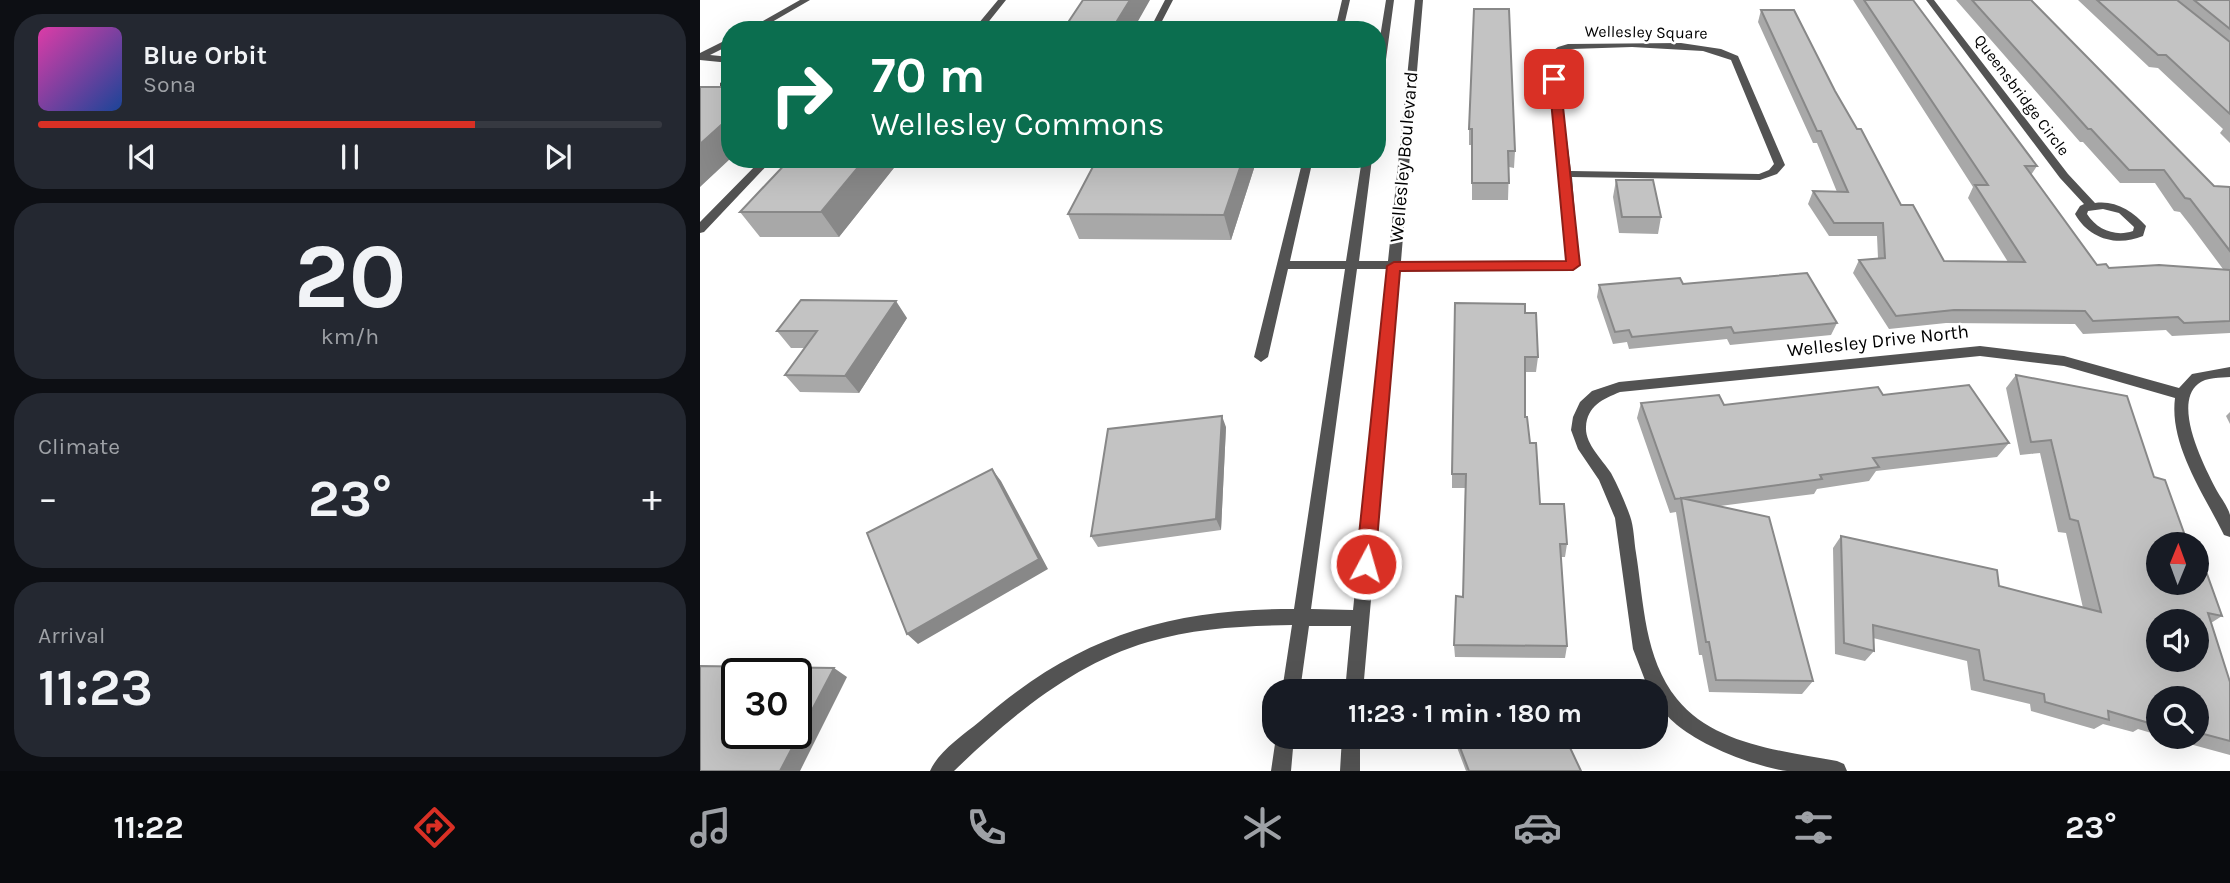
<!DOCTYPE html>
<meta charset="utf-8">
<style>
body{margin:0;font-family:Karla,sans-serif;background:#242831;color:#f1f3f6;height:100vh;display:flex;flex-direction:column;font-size:26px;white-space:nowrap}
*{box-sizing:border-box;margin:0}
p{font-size:23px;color:#9ea1a6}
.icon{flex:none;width:38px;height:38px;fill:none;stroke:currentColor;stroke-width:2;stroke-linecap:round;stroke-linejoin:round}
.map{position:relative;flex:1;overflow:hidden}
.panel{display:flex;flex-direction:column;gap:14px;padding:14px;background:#0d0f14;width:700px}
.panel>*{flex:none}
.hud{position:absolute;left:21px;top:21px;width:665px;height:147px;border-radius:28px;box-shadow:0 7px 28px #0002;background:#0b6e4f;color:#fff;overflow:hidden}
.needle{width:46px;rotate:1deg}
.buttons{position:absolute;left:1446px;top:532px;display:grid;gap:14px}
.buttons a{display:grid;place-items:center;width:63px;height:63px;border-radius:50%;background:#171b24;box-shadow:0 7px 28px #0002;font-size:35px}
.speed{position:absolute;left:21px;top:658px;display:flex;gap:14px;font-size:35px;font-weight:700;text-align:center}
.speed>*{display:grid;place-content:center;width:91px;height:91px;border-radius:50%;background:#171b24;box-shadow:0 7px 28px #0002;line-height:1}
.speed .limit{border:4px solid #111;border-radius:10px;background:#fff;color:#111}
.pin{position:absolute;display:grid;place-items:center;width:60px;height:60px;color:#fff;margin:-30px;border-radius:14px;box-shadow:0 4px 10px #0006}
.me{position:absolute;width:77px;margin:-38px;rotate:6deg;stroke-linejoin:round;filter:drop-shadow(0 0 5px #0008)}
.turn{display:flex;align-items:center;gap:24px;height:147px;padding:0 35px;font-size:32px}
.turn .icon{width:91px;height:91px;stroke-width:2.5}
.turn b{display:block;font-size:49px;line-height:60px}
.big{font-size:52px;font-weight:700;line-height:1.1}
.panel .widget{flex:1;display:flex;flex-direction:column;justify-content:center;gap:10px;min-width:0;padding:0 24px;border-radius:28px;background:#242831}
.panel .dial{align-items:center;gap:0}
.dial b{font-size:91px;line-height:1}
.song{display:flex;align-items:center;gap:21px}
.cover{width:84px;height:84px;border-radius:10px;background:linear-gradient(135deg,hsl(320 70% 55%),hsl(220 70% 35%))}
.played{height:7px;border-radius:4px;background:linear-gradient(90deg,#d93025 70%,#363941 70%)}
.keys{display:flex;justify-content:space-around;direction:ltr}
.heat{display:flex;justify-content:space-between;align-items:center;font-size:38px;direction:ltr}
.trip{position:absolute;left:562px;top:679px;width:406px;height:70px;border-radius:28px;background:#171b24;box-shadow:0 7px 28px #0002;font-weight:700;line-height:70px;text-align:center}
.tab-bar{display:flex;height:112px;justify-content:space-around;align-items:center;background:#090b0e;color:#9ea1a6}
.tab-bar .icon{width:49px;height:49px}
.tab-bar .current{color:#d93025}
.tab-bar b{font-size:32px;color:#f1f3f6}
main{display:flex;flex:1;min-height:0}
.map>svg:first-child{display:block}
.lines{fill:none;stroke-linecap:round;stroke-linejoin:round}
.lane{fill:#535353;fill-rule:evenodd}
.street{fill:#535353;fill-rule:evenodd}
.wall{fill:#a8a8a8}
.shaded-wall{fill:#888}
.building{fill:#c3c3c3;stroke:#888;stroke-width:2;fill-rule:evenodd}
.route{fill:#d93025;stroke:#8d1f18;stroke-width:2}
.labels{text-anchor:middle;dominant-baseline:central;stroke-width:5;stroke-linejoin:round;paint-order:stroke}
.far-street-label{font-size:16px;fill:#000;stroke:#fff}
.street-label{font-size:19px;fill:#000;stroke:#fff}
</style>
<main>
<section class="panel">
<div class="widget">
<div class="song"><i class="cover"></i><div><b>Blue Orbit</b><p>Sona</p></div></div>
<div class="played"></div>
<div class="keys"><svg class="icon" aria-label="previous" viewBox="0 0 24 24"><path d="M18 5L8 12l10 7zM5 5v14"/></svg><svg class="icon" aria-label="pause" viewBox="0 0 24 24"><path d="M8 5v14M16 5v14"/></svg><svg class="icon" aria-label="next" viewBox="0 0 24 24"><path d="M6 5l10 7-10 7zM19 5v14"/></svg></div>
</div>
<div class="widget dial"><b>20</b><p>km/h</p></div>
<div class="widget"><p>Climate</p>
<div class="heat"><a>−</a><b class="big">23°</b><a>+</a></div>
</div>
<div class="widget"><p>Arrival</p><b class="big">11:23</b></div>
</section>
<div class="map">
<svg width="1530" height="771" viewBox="0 0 1530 771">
<rect width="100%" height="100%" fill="#fff"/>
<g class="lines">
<!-- lane -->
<path class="lane" d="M298 0H306L282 30H273Z
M465 0H473L460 25H454L453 23Z"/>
<!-- street -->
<path class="street" d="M100 0H110L58 30H47Z
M642 0H650L643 30H635Z
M686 0H694L682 89 677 92V56Z
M715 0H723L701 261H867L861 174 846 56 858 47 868 44 981 43 1021 49 1038 56 1085 165 1077 174 1060 180 872 177 879 265 873 269H700L663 691H645L651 626H609L600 691H582L592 625C543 626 495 628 448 642 373 664 310 717 254 771H230C238 752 263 735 279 722 376 637 467 609 594 609L645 269H588L568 357 561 362 554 357 603 159H613L590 261H646L662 159H672L659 261H688ZM932 47 1003 51 1031 60 1074 164 1069 170 1059 174 871 171 856 57 872 49ZM657 269H688L653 610 611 609Z
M1226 0H1234L1368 174 1395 203C1415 200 1433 211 1446 226L1443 236C1417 247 1389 239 1375 214L1380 206 1384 204 1360 178ZM1403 209 1419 213 1434 227 1433 231C1416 237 1397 230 1387 214L1388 211Z
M30 38V45L10 55 30 57V63L0 60V53Z
M30 76V88L20 87V83Z
M62 159H73L4 232 0 233V222Z
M1280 346 1364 356 1479 388 1492 374 1530 367V377C1521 378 1506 377 1498 384 1472 405 1505 468 1517 491 1521 498 1528 507 1530 515 1530 522 1530 530 1530 537L1524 535C1504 494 1469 445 1475 398L1364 366 1280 356 920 392C903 399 887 406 886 427 885 444 902 459 911 473 918 486 925 502 930 516 934 527 934 541 936 553 944 603 944 658 977 699 1014 745 1083 751 1137 761L1144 764 1147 771C1127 771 1107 771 1087 771 1053 767 956 732 956 691H950L948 688 933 649 915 518 899 480 878 449 871 430 873 417 880 402 892 391 919 382Z
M576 737H594L591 771H571Z
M642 737H660V771H640Z"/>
</g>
<!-- wall -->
<path class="wall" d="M1153 0H1213L1337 166 1331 175 1397 265 1409 268 1523 269 1491 226 1480 212 1474 211 1455 183H1420L1383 142H1380L1256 0H1331L1514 186 1530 187V333L1472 336 1466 330 1383 334 1375 324 1246 323 1189 329 1153 273 1159 260 1178 258 1177 236H1129L1108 204 1113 191 1137 192 1117 143H1113L1058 22 1061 10 1135 91 1201 205 1244 261 1308 262 1268 198 1273 187Z
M1378 0H1530V143L1520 133 1523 129 1458 68 1449 67Z
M774 9 815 151 814 168 809 167 808 200H772V145H769V129Z
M90 159H201L139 237H60L40 212Z
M557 159 531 240 379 239 368 214Z
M916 180 961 217 958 234 919 233 913 197Z
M983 284 1137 323 1131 335 1030 345 1027 339 929 349 927 342 913 344 897 297 899 285Z
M825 313 838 357 836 372H825V417L840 504 867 544 865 557H861L867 646 865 658 755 657 754 645 763 597 765 488H752V474Z
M207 318 159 393 100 392 85 375 105 348H91L77 331Z
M1316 375 1454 477 1498 571 1522 616 1511 623 1530 682V755L1464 737H1496V698H1458V735L1438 729 1433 732 1403 724 1394 729 1331 711 1330 704 1271 690 1267 661 1173 638 1174 651 1165 661 1135 654 1133 548 1141 536 1299 586 1383 608 1366 533 1358 532 1340 453 1320 455 1306 388Z
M1183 395 1309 443 1297 457 1176 471 1169 481 1117 489 1114 494 1020 506 1113 681 1102 694 1009 692 1002 655H999L976 512 970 513 937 418 941 403 1024 405Z
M1530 412V424L1526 416Z
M526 427 521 530 398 547 391 536Z
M753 737H865L881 771H766Z"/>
<!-- shaded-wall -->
<path class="shaded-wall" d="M430 0H450L433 30H419L417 21Z
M30 117V159L0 187V144Z
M165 159H201L139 237 121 212Z
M543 159H557L531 240 524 215Z
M196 301 207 318 159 393 145 376Z
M522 416 526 427 521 530 516 519Z
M292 469 301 481 348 569 218 644 207 634Z
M134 668 147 677 100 771H80Z"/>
<!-- building -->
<path class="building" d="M383 0H430L417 21H430L425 30H363Z
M1164 0H1213L1337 166H1325L1397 265 1406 264 1409 268 1459 265 1530 270V321L1484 323 1478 317 1393 321 1385 311 1254 310 1196 316 1159 260 1185 258 1183 223H1134L1113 191 1148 192 1121 131H1117L1061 10H1094L1135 91 1157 129H1161L1201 205H1213L1244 261 1325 262 1275 185H1288Z
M1272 0H1331L1514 186 1530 187V251L1490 199 1485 198 1464 170H1429L1391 129H1388Z
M1397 0H1477L1530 42V114L1466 55H1458Z
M1494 0H1530V29Z
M774 9H809L815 151H808L809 183H772V129H769Z
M0 87H30V117L0 144Z
M90 159H165L121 212H40Z
M397 159H543L524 215 368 214Z
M916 180H953L961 217H922Z
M1107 273 1137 323 1034 333 1031 327 932 337 929 330 915 332 899 285 980 278 983 284Z
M101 300 196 301 145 376 85 375 117 331H77Z
M755 303 825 304V313H836L838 357H825V417H827L830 443H836L840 504H864L867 544H860L867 646 754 645 756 596 763 597 766 474H752Z
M1316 375 1427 396 1454 477 1465 480 1488 544H1458V583H1496V567L1498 571 1507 574 1522 616 1508 613 1530 682V741L1496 732V698H1458V721L1448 718 1449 723 1408 711 1409 720 1345 702 1344 694 1284 680 1279 650 1173 625 1174 651 1144 643 1141 536 1297 570 1299 586 1401 612 1378 521 1370 519 1351 440 1331 442ZM1458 621H1496V660H1458Z
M1269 385 1309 443 1173 458 1179 467 1120 475 1122 479 975 499 941 403 1019 395 1024 405 1178 387 1183 395Z
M522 416 516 519 391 536 408 429Z
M292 469 339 559 207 634 167 533Z
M981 498 1069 517 1113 681 1016 680 1009 642H1006Z
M0 666 134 668 80 771H0ZM37 674H96V733H37Z
M756 737H865L881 771H769Z"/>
<!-- route -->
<path class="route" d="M854 76 860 79 880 265 873 270 700 271 675 564 672 570 666 573 659 570 656 564 687 266 694 262 866 261 849 79Z"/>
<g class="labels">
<!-- far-street labels -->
<g class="far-street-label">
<text transform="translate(946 32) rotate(1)">Wellesley Square</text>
<text transform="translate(1322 95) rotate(53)">Queensbridge Circle</text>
</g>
<!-- street labels -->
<g class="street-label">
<text transform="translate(704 157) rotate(-85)">Wellesley Boulevard</text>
<text transform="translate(1178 341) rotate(-6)">Wellesley Drive North</text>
</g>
</g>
</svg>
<div class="buttons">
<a><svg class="needle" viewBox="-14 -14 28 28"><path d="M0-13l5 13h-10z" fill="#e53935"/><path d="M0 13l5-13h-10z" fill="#9ea1a6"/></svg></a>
<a><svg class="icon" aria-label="sound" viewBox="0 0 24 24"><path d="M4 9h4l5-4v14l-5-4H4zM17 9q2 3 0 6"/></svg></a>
<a><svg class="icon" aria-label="search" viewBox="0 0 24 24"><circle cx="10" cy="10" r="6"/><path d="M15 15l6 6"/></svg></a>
</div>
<div class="speed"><div class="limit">30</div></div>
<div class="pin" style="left:854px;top:79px;background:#d93025"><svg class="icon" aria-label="arrive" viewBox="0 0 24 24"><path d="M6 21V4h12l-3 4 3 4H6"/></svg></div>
<svg class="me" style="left:666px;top:564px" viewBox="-20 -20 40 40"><circle r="17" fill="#d93025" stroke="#fff" stroke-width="3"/><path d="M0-11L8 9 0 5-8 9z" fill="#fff"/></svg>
<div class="trip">11:23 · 1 min · 180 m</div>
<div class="hud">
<div class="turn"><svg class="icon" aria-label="right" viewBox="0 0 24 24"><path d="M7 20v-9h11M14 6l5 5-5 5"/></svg><div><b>70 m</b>Wellesley Commons</div></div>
</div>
</div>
</main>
<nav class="tab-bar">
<b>11:22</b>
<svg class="icon current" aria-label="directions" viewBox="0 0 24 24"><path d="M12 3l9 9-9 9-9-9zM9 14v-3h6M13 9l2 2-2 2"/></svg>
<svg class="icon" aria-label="music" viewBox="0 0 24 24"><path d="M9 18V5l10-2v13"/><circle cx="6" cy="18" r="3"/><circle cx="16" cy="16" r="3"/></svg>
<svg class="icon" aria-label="phone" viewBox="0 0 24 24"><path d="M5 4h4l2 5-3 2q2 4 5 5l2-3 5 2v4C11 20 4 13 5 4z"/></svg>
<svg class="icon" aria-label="climate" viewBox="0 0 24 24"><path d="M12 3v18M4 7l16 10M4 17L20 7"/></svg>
<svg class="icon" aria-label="car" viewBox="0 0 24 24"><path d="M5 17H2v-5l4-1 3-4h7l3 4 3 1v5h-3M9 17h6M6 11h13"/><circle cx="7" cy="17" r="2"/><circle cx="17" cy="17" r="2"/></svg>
<svg class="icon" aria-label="filters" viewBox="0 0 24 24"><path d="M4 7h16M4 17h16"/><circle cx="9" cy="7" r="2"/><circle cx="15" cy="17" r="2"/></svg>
<b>23°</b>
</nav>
